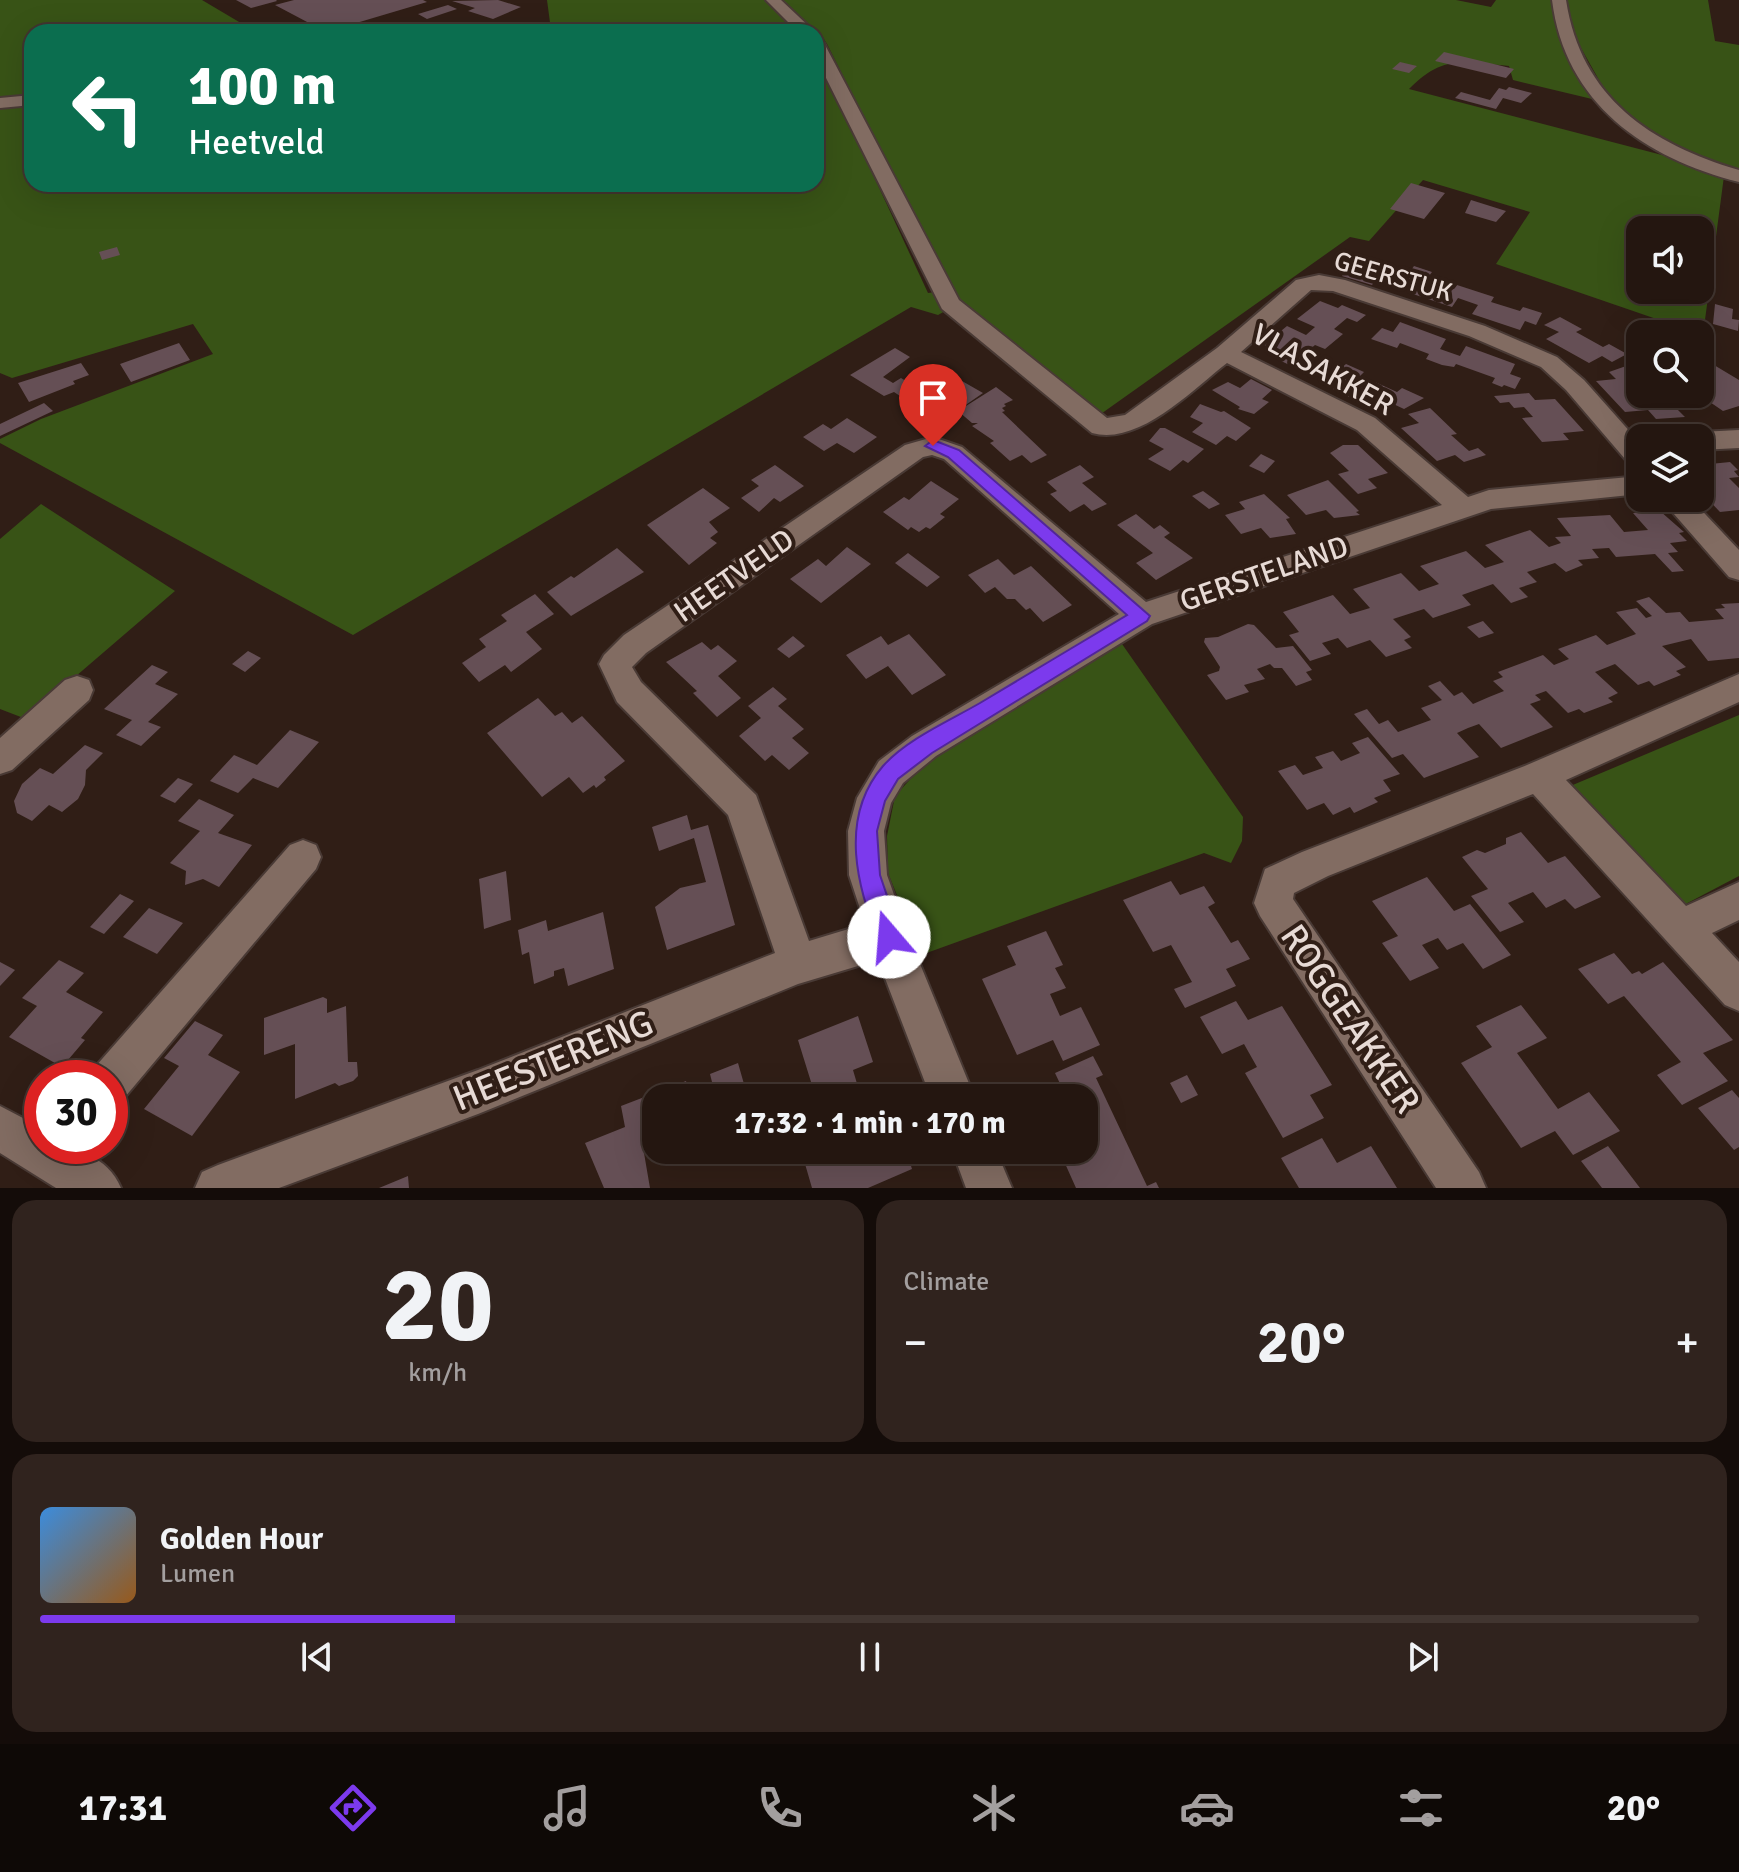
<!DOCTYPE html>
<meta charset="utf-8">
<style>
body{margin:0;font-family:Signika,sans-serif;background:#30231e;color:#f1f3f6;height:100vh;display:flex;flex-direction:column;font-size:30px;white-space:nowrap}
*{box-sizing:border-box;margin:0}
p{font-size:26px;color:#a39f9f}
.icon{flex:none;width:44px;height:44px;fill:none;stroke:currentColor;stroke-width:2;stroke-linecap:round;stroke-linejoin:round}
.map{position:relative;height:1188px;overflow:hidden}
.sheet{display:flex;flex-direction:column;gap:12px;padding:12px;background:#140c09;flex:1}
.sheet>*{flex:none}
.banner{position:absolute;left:24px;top:24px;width:800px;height:168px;border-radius:24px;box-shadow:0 8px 32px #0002,0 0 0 2px #413530;background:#0b6e4f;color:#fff;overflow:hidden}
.controls{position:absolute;left:1626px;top:216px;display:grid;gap:16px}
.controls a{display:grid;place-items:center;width:88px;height:88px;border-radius:16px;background:#241610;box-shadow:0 8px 32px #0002,0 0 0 2px #413530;font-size:40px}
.speed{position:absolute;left:24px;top:1060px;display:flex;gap:16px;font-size:40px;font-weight:700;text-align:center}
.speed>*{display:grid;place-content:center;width:104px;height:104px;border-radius:50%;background:#241610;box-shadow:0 8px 32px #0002,0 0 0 2px #413530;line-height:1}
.speed .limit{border:12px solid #d22;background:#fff;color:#111}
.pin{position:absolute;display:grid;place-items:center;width:68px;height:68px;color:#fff;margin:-82px -34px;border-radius:50% 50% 50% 0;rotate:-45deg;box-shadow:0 0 8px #0007}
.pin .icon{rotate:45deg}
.me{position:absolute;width:88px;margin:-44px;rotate:342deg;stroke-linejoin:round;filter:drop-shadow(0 0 6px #0008)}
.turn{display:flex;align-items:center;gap:28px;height:168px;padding:0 32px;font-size:36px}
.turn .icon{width:104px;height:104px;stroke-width:2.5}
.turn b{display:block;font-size:56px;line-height:68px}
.big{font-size:60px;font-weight:700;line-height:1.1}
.sheet .card{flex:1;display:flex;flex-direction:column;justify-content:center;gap:12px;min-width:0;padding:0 28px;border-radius:24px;background:#30231e}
.sheet .dial{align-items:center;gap:0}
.dial b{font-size:104px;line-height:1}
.song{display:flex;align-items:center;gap:24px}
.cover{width:96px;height:96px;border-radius:12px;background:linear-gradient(135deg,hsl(210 70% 55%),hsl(30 70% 35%))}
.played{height:8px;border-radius:4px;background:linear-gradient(90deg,#7c3aed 25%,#413530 25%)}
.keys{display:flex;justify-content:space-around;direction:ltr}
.heat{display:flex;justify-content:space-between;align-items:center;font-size:44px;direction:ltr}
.sheet .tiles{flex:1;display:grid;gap:12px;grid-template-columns:1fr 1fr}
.card:last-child{grid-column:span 2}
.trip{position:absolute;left:642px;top:1084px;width:456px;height:80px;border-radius:24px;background:#241610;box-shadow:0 8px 32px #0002,0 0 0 2px #413530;font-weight:700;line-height:80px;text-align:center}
.tabs{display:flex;height:128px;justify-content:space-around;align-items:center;background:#0e0906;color:#a39f9f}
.tabs .icon{width:56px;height:56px}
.tabs .current{color:#7c3aed}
.tabs b{font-size:36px;color:#f1f3f6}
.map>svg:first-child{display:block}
.green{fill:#385316;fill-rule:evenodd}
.building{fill:#654f55}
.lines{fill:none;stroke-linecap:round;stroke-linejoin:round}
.street-casing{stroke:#493a35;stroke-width:4}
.street{fill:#826c62;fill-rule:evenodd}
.route{fill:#7c3aed;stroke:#51269a;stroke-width:2}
.labels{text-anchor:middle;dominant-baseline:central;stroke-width:8;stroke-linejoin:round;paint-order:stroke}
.far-street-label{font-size:26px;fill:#e7dad5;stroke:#301e16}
.street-label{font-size:30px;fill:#e7dad5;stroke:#301e16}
.near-street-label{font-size:36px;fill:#e7dad5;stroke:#301e16}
</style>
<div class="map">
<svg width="1739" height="1188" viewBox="0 0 1739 1188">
<rect width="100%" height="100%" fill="#301e16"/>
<!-- green -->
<path class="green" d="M0 0H202L256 32H32V98L0 101Z
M547 0H765L803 32H548L551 30Z
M779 0H1456L1491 7 1496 0H1552C1556 38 1572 67 1592 99L1513 80 1509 66C1463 62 1444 54 1409 89L1662 155 1724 176 1703 335 1496 264 1530 212 1423 180 1369 241 1350 237 1098 416 959 308 827 44 820 33ZM1640 230H1700V290H1640Z
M1566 0H1708L1715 41 1739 45V171L1699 160 1630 120 1608 96 1568 25Z
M816 52 928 293 936 292 947 310 938 315 911 307 353 635 0 443V439L41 419 213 354 193 324 12 378 0 373V107L32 104V184H816Z
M41 504 175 591 26 719 0 709V539Z
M1122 644 1243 817 1242 841 1231 863 1204 853 921 955 888 873 887 836 895 796 925 763Z
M1739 715V876L1680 907 1568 787Z"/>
<!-- building -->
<path class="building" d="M236 0H276L277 1 251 8Z
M294 0H423L427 2 326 32 275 5Z
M498 0 521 7 493 19 468 11 475 8 452 1Z
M448 5 457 9 427 19 418 14Z
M448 22 467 28 462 30 466 32H424Z
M1444 52 1502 66 1514 69 1506 78 1435 61Z
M1400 62 1417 66 1409 73 1392 69Z
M1509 87 1532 93 1521 103 1503 98 1496 109 1455 98 1461 92 1490 100 1499 88 1506 90Z
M1411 183 1445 193 1424 219 1390 209Z
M1471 200 1506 211 1496 222 1465 213Z
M117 247 120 255 102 260 99 252Z
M1360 263 1384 268 1386 265 1406 272 1395 285 1375 281 1372 285 1342 276 1348 268Z
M1414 266 1432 272 1426 280 1454 289 1457 285 1494 297 1491 302 1520 311 1523 307 1542 313 1536 325 1525 321 1520 330 1472 314 1478 305 1458 298 1452 307 1407 292 1413 283 1404 280Z
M1320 301 1338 308 1342 305 1366 315 1357 322 1347 318 1334 329 1343 334 1325 349 1315 345 1301 357 1310 362 1305 366 1313 370 1308 374 1277 359 1282 354 1264 345 1287 326 1306 335 1315 327 1297 319Z
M1715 304 1733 309 1732 319 1739 320 1738 331 1713 324Z
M1560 317 1582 329 1576 332 1603 347 1609 344 1627 354 1612 362 1602 356 1589 363 1546 339 1559 332 1544 325Z
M1400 322 1446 339 1440 349 1460 356 1466 346 1515 364 1510 374 1521 378 1515 389 1504 385 1502 387 1492 383 1495 378 1456 364 1454 367 1442 365 1426 359 1429 354 1400 343 1397 348 1371 339 1382 328 1393 332Z
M179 343 190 360 131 382 120 364Z
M895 348 910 357 883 377 893 383 901 378 924 392 909 402 894 392 884 396 850 375Z
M81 363 89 375 73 381 75 384 29 402 18 383Z
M1346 364 1364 372 1358 378 1372 385 1375 382 1397 392 1402 388 1424 398 1404 409 1389 402 1379 412 1333 389 1343 380 1333 375Z
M1629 365 1640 377V384H1637L1640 394H1655L1669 409 1676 408 1685 417 1656 419 1648 410 1625 412 1596 381 1616 379 1609 372Z
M1714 365 1739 380V406L1723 411 1704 398 1696 400 1687 394H1700V382L1704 381 1700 378V370Z
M1251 379 1272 390 1262 399 1269 402 1254 414 1238 409 1240 407 1212 390 1228 382 1240 388Z
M962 381 983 393 957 411 936 398Z
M996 387 1013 400 1004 404 1006 406 1002 408 1005 411 1002 412 1047 455 1031 463 1022 455 1010 461 990 443 994 441 972 426 978 423H972L958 411Z
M1529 393 1535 400 1555 399 1584 431 1563 433 1569 440 1542 442 1522 418 1533 417 1524 407 1514 408 1509 402 1500 403 1494 396Z
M44 403 53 411 0 436V424Z
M1200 404 1221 412 1224 411 1251 428 1236 441 1227 436 1216 445 1192 432 1203 423 1190 417Z
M1430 408 1457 434 1451 435 1469 451 1478 448 1486 455 1464 462 1455 455 1437 461 1401 428 1419 423 1408 414Z
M847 418 877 437 854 453 837 443 824 451 803 437 823 424 831 429Z
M1160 428H1165L1204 449 1188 463 1183 460 1170 471 1148 459 1164 449 1149 441Z
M1343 445H1358L1388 473 1368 479 1377 488 1358 494 1338 474 1349 471 1330 453Z
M1261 454 1275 461 1264 473 1249 466Z
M1730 462 1738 470 1734 471 1739 477 1729 478 1739 488V510L1720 512 1700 491V473L1706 472 1700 465Z
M775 465 804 486 780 502 774 498 759 512 741 498 759 486 751 480Z
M1080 465 1094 477 1082 483 1107 504 1092 511 1084 504 1070 512 1050 494 1057 491 1047 482Z
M1328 480 1359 511 1356 512 1360 515 1334 518 1326 510 1306 515 1287 495Z
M931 481 959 499 940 514 945 517 930 529 926 527 919 532 911 527 908 530 883 512 904 497 909 500Z
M703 488 730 508 709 522 718 532 710 538 717 543 689 565 647 525Z
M1203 491 1214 499 1220 504 1209 509 1192 496Z
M1264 494 1290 518 1286 519 1296 534 1270 538 1261 528 1241 534 1225 515 1245 509 1239 502Z
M1660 511 1684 532 1679 533 1687 541 1670 543 1678 552 1668 553 1684 571 1672 572 1655 554 1616 557 1609 548 1592 549 1599 558 1578 560 1583 565 1566 572 1555 563 1527 572 1537 582 1519 588 1528 597 1511 603 1493 584 1462 595 1471 605 1433 618 1424 609 1393 619 1411 637 1404 640 1412 648 1386 657 1370 640 1347 648 1338 638 1322 643 1331 654 1310 661 1289 635 1299 632 1283 612 1333 595 1350 614 1370 608 1353 589 1401 573 1419 591 1439 584 1420 566 1466 551 1485 568 1504 562 1485 545 1530 530 1549 547 1561 543 1555 537 1571 536 1557 518 1610 515 1624 532 1648 530 1633 513Z
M1136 514 1154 529 1160 525 1170 533 1164 537 1193 558 1156 580 1136 563 1153 553 1117 525Z
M847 547 871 564 821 603 790 579 818 559 826 566Z
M617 548 644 572 571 616 547 592 571 576 574 578Z
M908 553 940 577 927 587 895 563Z
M998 559 1014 575 1031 566 1072 605 1043 622 1030 608 1026 610 1015 599H1007L995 587 985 593 968 575Z
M535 594 554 614 526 632 542 649 511 672 505 665 479 682 462 663 486 647 479 639 507 621 501 615Z
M1649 597 1666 613 1680 612 1689 622 1724 619 1715 609 1725 608 1721 604 1739 603V658L1708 661 1691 639 1662 646 1686 667 1676 671 1681 675 1654 686 1649 681 1638 685 1615 664 1595 672 1618 693 1608 698 1613 702 1584 713 1579 709 1568 713 1546 691 1535 695 1541 700 1530 704 1553 727 1501 748 1479 724 1468 728 1457 733 1479 757 1424 778 1403 754 1392 758 1354 714 1367 709 1379 724 1388 720 1398 732 1431 720 1421 708 1442 700 1428 686 1440 681 1454 696 1462 692 1473 704 1489 697 1504 691 1493 681 1503 677 1498 672 1543 655 1554 665 1569 659 1558 649 1596 635 1607 645 1636 634 1616 612 1637 608 1646 618 1652 616 1636 601Z
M1483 621 1494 633 1479 638 1467 627Z
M1248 624 1254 625 1276 648 1293 646 1312 670 1306 672 1312 680 1296 686 1282 668H1274L1270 664 1257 669 1265 679 1244 685 1249 692 1226 700 1207 675 1219 671 1220 667 1204 642 1205 638 1218 637Z
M909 634 946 675 912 695 888 666 866 679 846 655 881 636 888 645Z
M793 636 805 646 789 658 777 649Z
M702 642 711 650 718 645 737 661 718 676 741 698 717 717 693 693 697 691 666 662Z
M248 651 261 658 245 672 232 664Z
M152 665 168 672 155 684 178 694 148 722 161 727 141 746 116 735 132 720 104 709Z
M773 687 787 699 778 706 804 729 792 738 809 753 789 770 772 755 765 761 739 736 761 718 748 706Z
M538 698 555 716 562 712 572 723 582 716 625 761 604 777 606 780 596 788 594 785 583 793 569 777 542 797 487 733Z
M290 730 319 742 278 788 253 778 238 793 210 781 234 755 257 765Z
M1368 737 1400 774 1383 780 1391 791 1374 798 1378 802 1354 813 1350 807 1333 815 1324 803 1307 810 1278 771 1295 765 1303 775 1323 768 1315 757 1333 751 1341 761 1360 753 1352 743Z
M85 745 103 753 86 770 85 785 78 799 62 812 49 805 32 821 17 813 14 801 22 784 40 768 53 774Z
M178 778 193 784 175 803 160 796Z
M199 799 234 815 218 833 252 845 219 887 203 879 185 885 186 871 170 863 200 831 178 821Z
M687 815 691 830 708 825 735 925 667 950 655 907 680 888 706 882 694 838 659 851 652 827Z
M1521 832 1548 863 1565 856 1601 897 1575 909 1565 899 1546 908 1533 892 1508 903 1524 922 1500 932 1471 896 1488 889 1462 857 1477 850 1485 853 1506 844V838Z
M506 871 511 920 484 929 479 879Z
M1427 877 1454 911 1470 904 1511 955 1483 969 1463 943 1447 950 1438 938 1422 945 1439 968 1410 981 1382 943 1398 936 1372 901Z
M1171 881 1180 895 1204 886 1215 903 1208 907 1219 924 1231 943 1238 940 1250 959 1226 969 1236 986 1185 1008 1174 989 1192 982 1171 945 1153 952 1123 900Z
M120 894 134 901 104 934 90 927Z
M149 908 183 923 157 954 123 937Z
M603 912 614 969 568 986 564 968 554 971V976L534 984 529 952 522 955 518 930 546 920 548 931Z
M1046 931 1063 965 1055 968 1066 988 1050 994 1060 1016 1081 1007 1100 1045 1063 1061 1053 1040 1017 1055 982 979 1016 965 1007 946Z
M1614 953 1632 974 1639 971 1642 974 1663 962 1733 1040 1703 1053 1728 1081 1682 1105 1657 1075 1681 1062 1624 996 1608 1004 1578 969Z
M59 960 84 973 66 992 103 1012 81 1038 85 1040 62 1067 9 1037 37 1006 22 998Z
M0 962 15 970 0 986Z
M323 997 327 999V1013L346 1006 348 1062H357L358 1076 353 1081 339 1086 335 1083 295 1099V1044L264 1055V1018Z
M1236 1001 1248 1020 1282 1006 1332 1085 1310 1095 1324 1118 1283 1138 1245 1073 1257 1067 1244 1044 1222 1054 1200 1017Z
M1521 1005 1547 1038 1517 1053 1558 1109 1589 1092 1620 1131 1573 1155 1555 1131 1521 1148 1461 1063 1492 1047 1476 1026Z
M858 1016 873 1062 853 1070 858 1087 829 1098H816L798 1040Z
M195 1021 223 1035 208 1055 240 1072 192 1136 144 1109 179 1066 164 1058Z
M1093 1056 1103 1075 1096 1078 1147 1186 1156 1182 1159 1188H1076L1059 1150H1084V1098H1059L1063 1090 1055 1073Z
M738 1063 748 1098H716L710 1074Z
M1187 1075 1198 1095 1181 1103 1170 1083Z
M686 1081 691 1098H656V1148L644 1153 650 1188H604L585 1143 625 1127 621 1106Z
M1732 1090 1739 1098V1147L1734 1150 1698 1108Z
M1322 1138 1337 1163 1371 1146 1397 1188H1299L1281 1158Z
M1608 1146 1640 1188H1602L1581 1161Z
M680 1150H708L682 1160Z
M801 1150H906L912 1169 868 1188H812Z
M408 1176 409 1188H379Z"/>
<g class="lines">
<!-- street casing -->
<g class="street-casing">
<path id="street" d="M766 0H781L815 32H798Z
M1552 0H1566C1581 98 1651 144 1739 170V182C1645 158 1565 104 1552 0Z
M816 38 824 43 959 300 1107 418 1125 415 1217 348 1296 280 1319 275 1345 280 1485 326 1557 357 1584 380 1640 443V469L1631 466 1566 390 1541 367 1469 336 1333 291 1311 290 1241 352 1375 418 1468 497 1489 490 1640 476V494L1491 509 1152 624 936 756 903 783 891 803 884 831 887 875 909 937 975 1098H931L878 960 798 984 478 1114 279 1188H195L202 1172 218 1165 478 1070 775 953 728 815 617 702 599 664 604 655 624 635 905 445 933 437 962 447 1146 602 1442 505 1357 430 1227 363C1192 390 1139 446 1092 433L942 309 816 58ZM932 455 944 459 1119 614 912 736 879 761 857 798 848 831 849 875 865 924 809 941 756 795 641 682 632 667 646 653 923 457Z
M32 95V105L0 108V98Z
M1739 430V448L1700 450V438H1689L1700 432Z
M1660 498H1690L1739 550V580L1729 577Z
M1739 674V702L1566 780 1686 906 1739 882V920L1712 933 1739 962V1011L1725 1005 1533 794 1328 876 1294 893 1293 899 1479 1172 1486 1188H1436L1260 916 1254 903 1265 869 1302 852 1527 765Z
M77 676 89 680 93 690 89 700 12 770 0 774V738L65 680Z
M303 840 316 845 321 857 316 869 125 1097 110 1103V1078H90L95 1067 290 845Z
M0 1106 42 1128V1146C74 1146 108 1156 121 1188H56L0 1153Z
M952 1150H996L1012 1188H966Z"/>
</g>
<!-- street -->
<use href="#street" class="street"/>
</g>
<!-- route -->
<path class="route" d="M933 440 959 450 1150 616 1147 621 932 753 898 779 885 801 877 831 880 875 901 937 897 946 889 949 881 946C857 889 838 818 883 766 907 739 949 721 980 703 1029 674 1078 644 1127 615L948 457 925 446Z"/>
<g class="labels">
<!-- far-street labels -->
<g class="far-street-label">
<text transform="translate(1393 277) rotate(16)">GEERSTUK</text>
</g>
<!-- street labels -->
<g class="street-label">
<text transform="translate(1323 370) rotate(29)">VLASAKKER</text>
<text transform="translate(1264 574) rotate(-19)">GERSTELAND</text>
<text transform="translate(734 576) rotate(-35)">HEETVELD</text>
</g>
<!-- near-street labels -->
<g class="near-street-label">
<text transform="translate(1350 1019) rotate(56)">ROGGEAKKER</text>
<text transform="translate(553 1061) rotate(-22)">HEESTERENG</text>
</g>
</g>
</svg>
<div class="controls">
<a><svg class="icon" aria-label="sound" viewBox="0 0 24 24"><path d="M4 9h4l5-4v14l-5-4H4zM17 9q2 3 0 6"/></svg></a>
<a><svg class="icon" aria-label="search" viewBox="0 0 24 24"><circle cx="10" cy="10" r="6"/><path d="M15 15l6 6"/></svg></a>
<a><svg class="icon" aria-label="layers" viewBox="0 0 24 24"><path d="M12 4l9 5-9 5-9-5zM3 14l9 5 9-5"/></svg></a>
</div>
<div class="speed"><div class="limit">30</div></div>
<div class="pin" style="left:933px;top:446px;background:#d93025"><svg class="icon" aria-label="arrive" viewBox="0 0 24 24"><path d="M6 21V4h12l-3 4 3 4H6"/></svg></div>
<svg class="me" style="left:889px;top:937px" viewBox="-20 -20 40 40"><circle r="19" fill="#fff"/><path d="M0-13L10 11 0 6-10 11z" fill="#7c3aed"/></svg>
<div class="trip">17:32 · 1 min · 170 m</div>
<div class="banner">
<div class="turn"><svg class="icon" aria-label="left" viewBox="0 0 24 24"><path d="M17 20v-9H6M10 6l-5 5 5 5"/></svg><div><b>100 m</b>Heetveld</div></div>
</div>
</div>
<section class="sheet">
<div class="tiles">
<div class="card dial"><b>20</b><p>km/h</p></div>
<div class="card"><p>Climate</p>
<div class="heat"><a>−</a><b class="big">20°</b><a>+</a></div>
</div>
<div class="card">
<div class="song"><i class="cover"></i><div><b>Golden Hour</b><p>Lumen</p></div></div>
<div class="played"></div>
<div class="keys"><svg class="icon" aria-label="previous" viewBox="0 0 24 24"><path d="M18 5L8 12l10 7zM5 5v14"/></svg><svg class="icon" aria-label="pause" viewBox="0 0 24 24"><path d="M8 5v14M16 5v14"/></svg><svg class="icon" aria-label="next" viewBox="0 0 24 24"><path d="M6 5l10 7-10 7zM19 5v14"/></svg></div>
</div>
</div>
</section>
<nav class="tabs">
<b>17:31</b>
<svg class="icon current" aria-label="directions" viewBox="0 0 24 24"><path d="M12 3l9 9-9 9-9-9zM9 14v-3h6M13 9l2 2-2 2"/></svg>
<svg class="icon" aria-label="music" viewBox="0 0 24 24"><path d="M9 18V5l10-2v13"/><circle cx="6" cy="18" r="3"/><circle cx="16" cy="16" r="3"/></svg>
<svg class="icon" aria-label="phone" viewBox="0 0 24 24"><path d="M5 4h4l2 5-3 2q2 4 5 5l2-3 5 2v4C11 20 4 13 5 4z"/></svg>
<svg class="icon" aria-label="climate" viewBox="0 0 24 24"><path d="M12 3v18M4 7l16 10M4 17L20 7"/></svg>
<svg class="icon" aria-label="car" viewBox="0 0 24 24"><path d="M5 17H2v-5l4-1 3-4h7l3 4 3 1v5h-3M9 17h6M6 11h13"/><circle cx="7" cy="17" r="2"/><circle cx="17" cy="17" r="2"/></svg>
<svg class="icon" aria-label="filters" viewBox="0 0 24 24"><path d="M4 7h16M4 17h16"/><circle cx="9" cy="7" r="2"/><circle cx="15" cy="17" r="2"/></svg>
<b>20°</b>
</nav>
